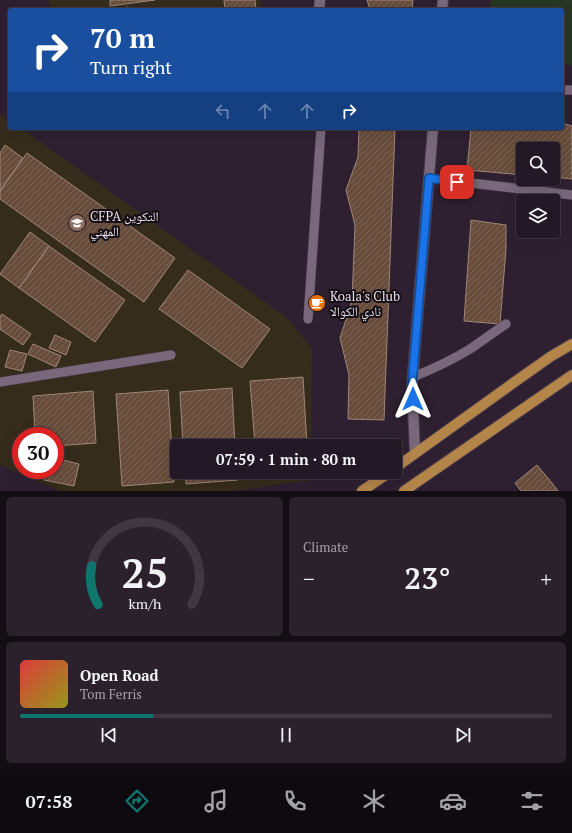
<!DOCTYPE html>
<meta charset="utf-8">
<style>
body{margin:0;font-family:"PT Serif","Noto Naskh Arabic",serif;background:#2b212d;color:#f1f3f6;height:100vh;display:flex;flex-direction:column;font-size:15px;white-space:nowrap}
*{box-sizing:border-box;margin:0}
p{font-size:13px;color:#a3a0a7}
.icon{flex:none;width:22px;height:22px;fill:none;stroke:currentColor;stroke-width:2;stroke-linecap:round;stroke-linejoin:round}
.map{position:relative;height:491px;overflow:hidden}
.details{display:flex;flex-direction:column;gap:6px;padding:6px;background:#130d14;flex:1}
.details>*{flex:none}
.guide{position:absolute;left:8px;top:8px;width:556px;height:122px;border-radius:4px;box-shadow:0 4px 16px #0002,0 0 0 1px #403742;background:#1a4fa0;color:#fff;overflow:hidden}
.controls{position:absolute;left:516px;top:142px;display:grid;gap:8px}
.controls a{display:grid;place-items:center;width:44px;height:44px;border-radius:4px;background:#231825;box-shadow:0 4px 16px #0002,0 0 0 1px #403742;font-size:20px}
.speed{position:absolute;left:12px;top:427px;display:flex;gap:8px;font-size:20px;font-weight:700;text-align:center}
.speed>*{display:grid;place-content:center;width:52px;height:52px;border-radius:50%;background:#231825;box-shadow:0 4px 16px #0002,0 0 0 1px #403742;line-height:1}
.speed .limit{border:6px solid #d22;background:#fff;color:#111}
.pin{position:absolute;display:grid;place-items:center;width:34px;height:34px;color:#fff;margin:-17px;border-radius:8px;box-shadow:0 2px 6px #0006}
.me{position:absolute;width:44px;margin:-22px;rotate:0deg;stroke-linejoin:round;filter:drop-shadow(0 0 3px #0008)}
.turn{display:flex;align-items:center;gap:14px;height:84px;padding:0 16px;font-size:18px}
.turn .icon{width:52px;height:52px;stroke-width:2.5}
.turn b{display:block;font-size:28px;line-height:34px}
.lanes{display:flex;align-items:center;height:38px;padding:0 16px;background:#0003;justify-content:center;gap:20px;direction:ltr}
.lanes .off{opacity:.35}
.big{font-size:30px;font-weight:700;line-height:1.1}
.details .tile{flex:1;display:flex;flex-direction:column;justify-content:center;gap:6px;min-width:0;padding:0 14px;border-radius:6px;background:#2b212d}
.details .dial{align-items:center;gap:0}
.dial svg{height:104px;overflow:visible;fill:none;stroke:#403742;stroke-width:7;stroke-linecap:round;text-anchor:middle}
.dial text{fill:#f1f3f6;stroke:none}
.song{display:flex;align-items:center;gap:12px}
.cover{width:48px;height:48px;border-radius:6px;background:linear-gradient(135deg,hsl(0 70% 55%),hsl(60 70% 35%))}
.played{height:4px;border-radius:2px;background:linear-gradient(90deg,#0f766e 25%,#403742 25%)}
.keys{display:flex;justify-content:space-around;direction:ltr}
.heat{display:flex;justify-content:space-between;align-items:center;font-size:22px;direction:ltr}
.details .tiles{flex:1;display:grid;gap:6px;grid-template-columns:1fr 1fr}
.tile:last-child{grid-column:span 2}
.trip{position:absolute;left:170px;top:439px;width:232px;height:40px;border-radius:4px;background:#231825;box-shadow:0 4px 16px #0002,0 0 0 1px #403742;font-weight:700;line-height:40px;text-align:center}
.menu{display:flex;height:64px;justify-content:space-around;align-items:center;background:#0e0a0f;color:#a3a0a7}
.menu .icon{width:28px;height:28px}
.menu .selected{color:#0f766e}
.menu b{font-size:18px;color:#f1f3f6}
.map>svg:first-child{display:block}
.education{fill:#362c1c;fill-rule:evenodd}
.green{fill:#273723}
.building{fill:url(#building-hatch);stroke:#9f8678}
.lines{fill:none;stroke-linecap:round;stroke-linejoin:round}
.service-casing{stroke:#493c4b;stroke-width:10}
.minor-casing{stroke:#493c4b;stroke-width:12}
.primary-casing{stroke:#493c4b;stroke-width:12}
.service{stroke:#79687c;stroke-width:9}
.minor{stroke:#79687c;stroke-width:10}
.primary{stroke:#b38549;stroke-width:10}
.route-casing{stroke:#114b97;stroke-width:10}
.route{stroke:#1a73e8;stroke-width:7}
.labels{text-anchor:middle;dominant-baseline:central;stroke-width:4;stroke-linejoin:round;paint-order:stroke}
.poi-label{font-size:13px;fill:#e7dde8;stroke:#130d14;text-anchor:start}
</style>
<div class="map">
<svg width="572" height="491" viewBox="0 0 572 491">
<defs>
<pattern id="building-hatch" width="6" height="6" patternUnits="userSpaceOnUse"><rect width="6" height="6" fill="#674c3b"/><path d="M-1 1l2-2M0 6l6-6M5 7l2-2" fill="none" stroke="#7d6557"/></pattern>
</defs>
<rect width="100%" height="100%" fill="#2f2031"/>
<!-- education -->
<path class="education" d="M49 0H260L261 10H50Z
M0 113 10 121V128H21L286 317 312 348 311 446H177V472H310V480L233 491H60L0 465ZM21 436H55V470H21Z"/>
<!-- green -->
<path class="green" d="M491 0H572V65L562 64V10H490Z"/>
<!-- building -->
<path class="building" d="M110 0H155L110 6Z
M224 0H255L256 10H225Z
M367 0H413L412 10H370Z
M128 7V10H105Z
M562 123 572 126V179L553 177V149H523V175L467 170 471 128H562Z
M359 128H395L384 420 348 419 349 375 340 338 352 301 355 225 346 190 358 157Z
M5 145 23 158 0 191V153Z
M27 153 175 258 144 302 0 199V191Z
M471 220 506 225V249L500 324 464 321Z
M30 232 49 246 19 288 0 274Z
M49 246 125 300 95 342 19 288Z
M188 270 270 329 242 368 159 309Z
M2 314 31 334 23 345 0 329V316Z
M55 335 71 342 66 355 49 348Z
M33 344 61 356 56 367 28 354Z
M10 350 27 354 22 371 5 367Z
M303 377 307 446H255L250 381Z
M232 388 235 446H183L180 392Z
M168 390 174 482 122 486 116 394Z
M93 391 96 443 55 446V436H35L33 396Z
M55 458 79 464 74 486 44 480 46 470H55Z
M537 465 552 483 558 491H521L515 483Z
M185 472H237L238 480 186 484Z"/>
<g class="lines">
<!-- service casing -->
<g class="service-casing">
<path id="service" d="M562 90H572
M429 178 572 195
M308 319 321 128
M413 377C433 369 452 360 470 349 482 341 494 332 506 324
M0 382 171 355"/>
</g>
<!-- minor casing -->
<g class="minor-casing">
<path id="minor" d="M319 10 320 0
M442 10 443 0
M415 453 412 385 433 128"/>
</g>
<!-- primary casing -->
<g class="primary-casing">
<path id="primary" d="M395 468 509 386 550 357 572 344
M362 491 390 472
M404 491 572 375"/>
</g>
<!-- service -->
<use href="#service" class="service"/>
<!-- minor -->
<use href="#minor" class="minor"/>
<!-- primary -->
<use href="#primary" class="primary"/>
</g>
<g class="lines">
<!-- route casing -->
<g class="route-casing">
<path id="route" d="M413 399 412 385 429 178 457 182"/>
</g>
<!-- route -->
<use href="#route" class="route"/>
</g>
<!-- icons -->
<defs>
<g id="university-disc" transform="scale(0.9)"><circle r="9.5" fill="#8d6e63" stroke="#130d14"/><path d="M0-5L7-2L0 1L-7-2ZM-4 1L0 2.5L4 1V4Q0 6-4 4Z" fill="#fff"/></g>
<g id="cafe-disc" transform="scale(0.9)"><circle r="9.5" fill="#e8710a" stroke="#130d14"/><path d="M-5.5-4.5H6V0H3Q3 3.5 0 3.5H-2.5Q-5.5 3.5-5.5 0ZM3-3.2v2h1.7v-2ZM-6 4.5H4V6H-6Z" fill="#fff"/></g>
</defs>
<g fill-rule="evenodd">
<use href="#university-disc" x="77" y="223"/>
<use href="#cafe-disc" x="317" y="303"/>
</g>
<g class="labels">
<!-- poi labels -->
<g class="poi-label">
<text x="90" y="216">CFPA التكوين<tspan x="90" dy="15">المهني</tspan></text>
<text x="330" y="296">Koala's Club<tspan x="330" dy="15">نادي الكوالا</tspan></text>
</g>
</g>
</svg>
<div class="controls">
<a><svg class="icon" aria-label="search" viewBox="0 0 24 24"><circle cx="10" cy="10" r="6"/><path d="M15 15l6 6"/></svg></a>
<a><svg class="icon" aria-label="layers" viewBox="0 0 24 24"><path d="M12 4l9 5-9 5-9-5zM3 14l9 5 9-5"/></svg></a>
</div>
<div class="speed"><div class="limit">30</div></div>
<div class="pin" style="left:457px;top:182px;background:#d93025"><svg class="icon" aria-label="arrive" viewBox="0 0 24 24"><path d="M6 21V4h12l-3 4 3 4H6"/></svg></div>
<svg class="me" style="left:413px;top:399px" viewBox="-20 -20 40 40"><path d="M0-17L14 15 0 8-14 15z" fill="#1a73e8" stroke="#fff" stroke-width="4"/></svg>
<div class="trip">07:59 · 1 min · 80 m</div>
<div class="guide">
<div class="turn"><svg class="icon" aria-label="right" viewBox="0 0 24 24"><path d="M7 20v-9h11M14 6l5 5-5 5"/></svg><div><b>70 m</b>Turn right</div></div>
<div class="lanes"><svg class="icon off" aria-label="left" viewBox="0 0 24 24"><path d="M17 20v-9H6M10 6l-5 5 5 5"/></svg><svg class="icon off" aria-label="ahead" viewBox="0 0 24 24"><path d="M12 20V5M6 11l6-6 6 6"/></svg><svg class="icon off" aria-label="ahead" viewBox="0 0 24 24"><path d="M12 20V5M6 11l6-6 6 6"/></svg><svg class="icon" aria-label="right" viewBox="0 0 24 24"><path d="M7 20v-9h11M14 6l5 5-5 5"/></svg></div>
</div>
</div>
<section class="details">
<div class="tiles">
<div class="tile dial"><svg viewBox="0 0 100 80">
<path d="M14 69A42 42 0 1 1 86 69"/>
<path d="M14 69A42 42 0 0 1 9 39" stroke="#0f766e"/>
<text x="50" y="56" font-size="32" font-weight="700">25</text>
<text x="50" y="72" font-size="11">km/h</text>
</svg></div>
<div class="tile"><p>Climate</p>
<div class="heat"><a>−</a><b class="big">23°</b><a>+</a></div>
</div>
<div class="tile">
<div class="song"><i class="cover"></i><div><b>Open Road</b><p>Tom Ferris</p></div></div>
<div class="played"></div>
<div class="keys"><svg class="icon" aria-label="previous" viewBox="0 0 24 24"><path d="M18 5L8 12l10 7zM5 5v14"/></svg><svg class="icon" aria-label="pause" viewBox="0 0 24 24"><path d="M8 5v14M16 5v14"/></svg><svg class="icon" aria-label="next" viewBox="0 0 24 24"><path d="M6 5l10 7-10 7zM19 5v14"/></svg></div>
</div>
</div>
</section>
<nav class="menu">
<b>07:58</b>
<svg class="icon selected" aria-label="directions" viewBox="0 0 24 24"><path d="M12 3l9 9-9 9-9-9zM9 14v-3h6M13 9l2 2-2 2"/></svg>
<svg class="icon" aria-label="music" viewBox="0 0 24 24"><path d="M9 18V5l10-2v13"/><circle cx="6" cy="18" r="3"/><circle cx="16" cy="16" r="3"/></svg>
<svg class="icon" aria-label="phone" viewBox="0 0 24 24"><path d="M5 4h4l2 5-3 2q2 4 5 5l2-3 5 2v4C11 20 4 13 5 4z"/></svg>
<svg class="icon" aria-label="climate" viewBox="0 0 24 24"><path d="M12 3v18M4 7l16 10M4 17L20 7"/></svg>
<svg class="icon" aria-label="car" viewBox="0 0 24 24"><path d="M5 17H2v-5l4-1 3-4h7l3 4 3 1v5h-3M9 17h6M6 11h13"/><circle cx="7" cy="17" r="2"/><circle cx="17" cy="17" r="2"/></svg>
<svg class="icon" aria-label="filters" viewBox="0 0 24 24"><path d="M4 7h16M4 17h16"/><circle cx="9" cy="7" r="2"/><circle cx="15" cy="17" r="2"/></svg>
</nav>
